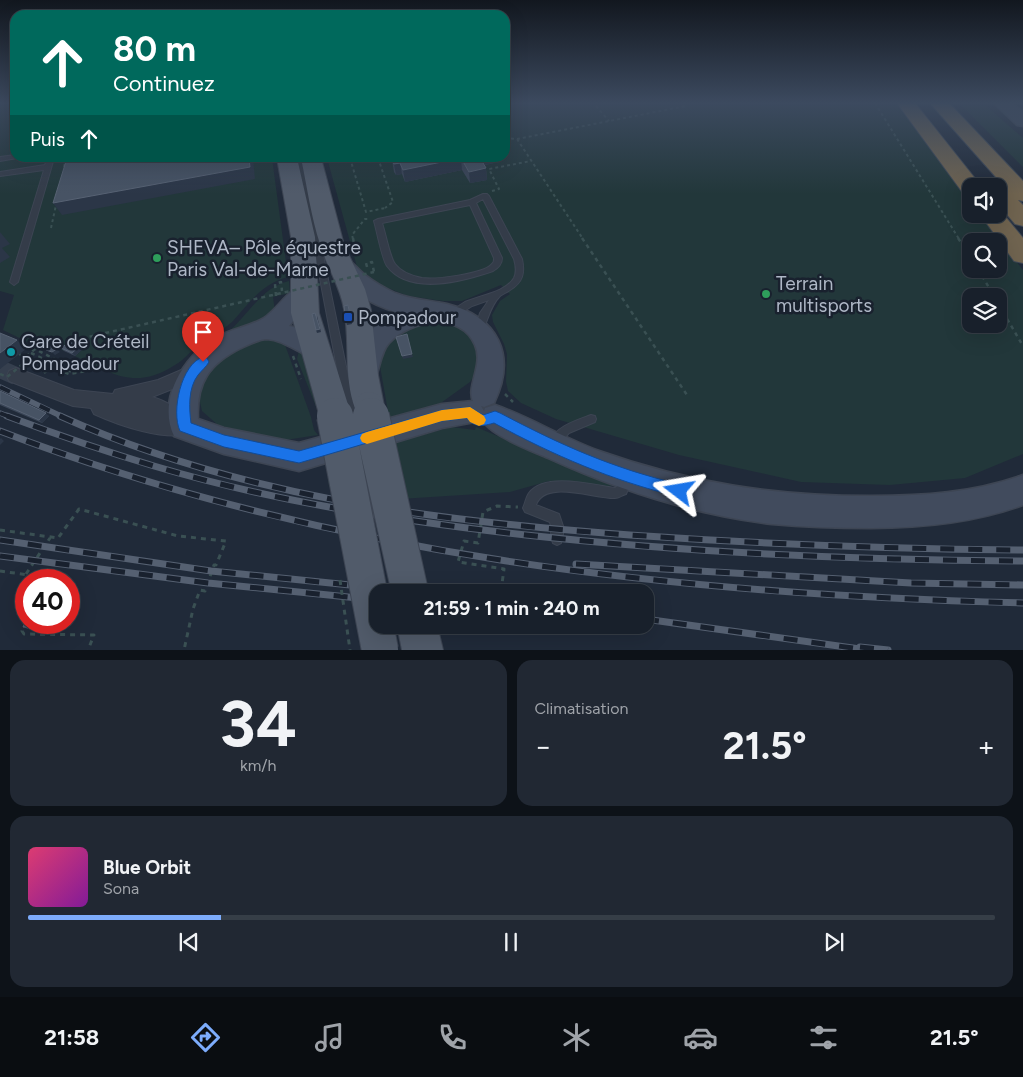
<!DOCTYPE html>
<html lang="fr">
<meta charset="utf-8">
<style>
body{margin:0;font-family:Figtree,sans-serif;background:#212833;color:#f1f3f6;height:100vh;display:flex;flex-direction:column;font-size:19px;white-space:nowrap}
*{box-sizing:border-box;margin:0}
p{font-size:16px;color:#9fa3a9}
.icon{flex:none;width:28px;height:28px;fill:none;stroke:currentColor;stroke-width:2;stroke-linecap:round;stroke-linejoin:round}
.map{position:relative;height:650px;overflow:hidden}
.side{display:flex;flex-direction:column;gap:10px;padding:10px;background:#0d1218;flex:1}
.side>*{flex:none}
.hud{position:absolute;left:10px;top:10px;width:500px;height:152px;border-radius:15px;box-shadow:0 5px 20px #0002,0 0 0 1px #363e47;background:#00695c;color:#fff;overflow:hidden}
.fabs{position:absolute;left:962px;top:178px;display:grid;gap:10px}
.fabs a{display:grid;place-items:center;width:45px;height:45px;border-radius:10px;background:#18202b;box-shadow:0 5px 20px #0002,0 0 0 1px #363e47;font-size:25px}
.speed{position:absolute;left:15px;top:569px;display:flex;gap:10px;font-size:25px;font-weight:700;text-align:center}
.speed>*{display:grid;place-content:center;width:65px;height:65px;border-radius:50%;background:#18202b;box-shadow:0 5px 20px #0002,0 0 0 1px #363e47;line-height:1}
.speed .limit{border:8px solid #d22;background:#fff;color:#111}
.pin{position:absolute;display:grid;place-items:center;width:42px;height:42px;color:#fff;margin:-51px -21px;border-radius:50% 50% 50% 0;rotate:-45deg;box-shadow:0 0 5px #0007}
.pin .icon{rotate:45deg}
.me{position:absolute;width:55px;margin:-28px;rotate:284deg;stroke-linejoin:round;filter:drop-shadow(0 0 4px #0008)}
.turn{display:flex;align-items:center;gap:18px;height:105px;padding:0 20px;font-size:22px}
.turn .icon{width:65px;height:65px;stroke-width:2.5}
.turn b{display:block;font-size:35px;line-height:42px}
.then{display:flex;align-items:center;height:48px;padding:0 20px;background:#0003;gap:10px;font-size:19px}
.big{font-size:38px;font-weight:700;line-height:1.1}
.side .tile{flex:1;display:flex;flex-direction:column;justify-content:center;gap:8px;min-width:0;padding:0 18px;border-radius:15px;background:#212833}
.side .dial{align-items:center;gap:0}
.dial b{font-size:65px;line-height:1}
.song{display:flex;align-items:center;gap:15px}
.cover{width:60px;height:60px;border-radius:8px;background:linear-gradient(135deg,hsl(340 70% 55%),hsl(290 70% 35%))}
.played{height:5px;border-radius:2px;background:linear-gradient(90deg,#7dacfc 20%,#363e47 20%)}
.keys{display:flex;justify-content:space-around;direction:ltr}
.heat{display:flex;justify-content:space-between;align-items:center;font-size:28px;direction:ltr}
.side .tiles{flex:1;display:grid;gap:10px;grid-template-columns:1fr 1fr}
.tile:last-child{grid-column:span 2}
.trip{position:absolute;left:369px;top:584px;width:285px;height:50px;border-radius:15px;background:#18202b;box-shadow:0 5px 20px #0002,0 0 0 1px #363e47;font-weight:700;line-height:50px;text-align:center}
.dock{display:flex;height:80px;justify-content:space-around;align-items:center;background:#0a0d11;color:#9fa3a9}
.dock .icon{width:35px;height:35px}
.dock .selected{color:#7dacfc}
.dock b{font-size:22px;color:#f1f3f6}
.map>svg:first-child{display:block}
.green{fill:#22373a;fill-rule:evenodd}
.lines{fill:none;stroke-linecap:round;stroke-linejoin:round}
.street-tunnel{stroke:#353f4e;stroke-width:18;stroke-dasharray:18 9;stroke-linecap:butt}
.lane-casing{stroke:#3d4553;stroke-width:2}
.street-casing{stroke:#3d4553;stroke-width:2}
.secondary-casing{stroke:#3d4553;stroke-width:3}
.primary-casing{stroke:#3d4553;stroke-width:2}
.highway-casing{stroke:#3e4754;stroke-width:2}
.path-far2{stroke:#3a5053;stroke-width:2;stroke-dasharray:3 3;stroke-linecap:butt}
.path-far1{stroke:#3a5053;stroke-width:2.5;stroke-dasharray:4 4;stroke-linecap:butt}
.path{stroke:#3a5053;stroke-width:3;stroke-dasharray:5 5;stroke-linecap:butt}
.lane{fill:#343c49;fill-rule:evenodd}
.street{fill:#343c49;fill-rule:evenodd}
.secondary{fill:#414b5d;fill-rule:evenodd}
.primary{fill:#515b6a;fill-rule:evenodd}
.highway{fill:#706450;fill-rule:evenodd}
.rail-far1-casing{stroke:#556071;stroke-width:5.5}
.rail-casing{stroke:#556071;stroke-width:7}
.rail-far1{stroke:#19212e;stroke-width:4;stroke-dasharray:11;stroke-linecap:butt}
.rail{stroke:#19212e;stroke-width:5;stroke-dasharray:14;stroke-linecap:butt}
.primary-bridge-far1-casing{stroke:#3d4553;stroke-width:30;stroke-linecap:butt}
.primary-bridge-casing{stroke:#3d4553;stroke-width:38;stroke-linecap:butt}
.path-bridge-far1{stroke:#3a5053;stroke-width:2.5;stroke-dasharray:4 4;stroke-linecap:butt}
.path-bridge{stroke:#3a5053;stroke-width:3;stroke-dasharray:5 5;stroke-linecap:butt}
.primary-bridge-far1{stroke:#515b6a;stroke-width:28}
.primary-bridge{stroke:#515b6a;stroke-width:36}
.wall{fill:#3b4658}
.shaded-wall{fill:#2b3647}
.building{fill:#475364;stroke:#576273}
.route{fill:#1a73e8;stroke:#114b97}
.slow{fill:#f59e0b}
.leisure-dot{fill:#2e9e5b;stroke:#19212e;stroke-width:2}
.transit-dot{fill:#1a4fb4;stroke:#19212e;stroke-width:2}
.culture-dot{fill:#0f9aa8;stroke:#19212e;stroke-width:2}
.labels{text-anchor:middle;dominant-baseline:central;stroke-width:5;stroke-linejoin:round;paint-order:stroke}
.poi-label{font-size:19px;fill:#aeb7c6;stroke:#19212e;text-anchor:start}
</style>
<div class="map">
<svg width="1023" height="650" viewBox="0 0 1023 650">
<rect width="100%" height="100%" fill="#202a39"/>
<!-- green -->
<path class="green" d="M0 103H15V158H272L288 277C263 283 249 303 233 321 223 331 209 337 198 345 190 352 184 360 175 365 135 391 111 373 75 356L85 347 75 343 64 351 55 347 44 350 3 330 14 295 0 291Z
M505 103H896L971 202V214H980L1023 270V454L965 478 890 485 801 482 679 455 556 419 521 403 508 391 506 382 507 354 504 344 493 322 492 315 500 301 510 294 501 285 462 301H443L408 296 380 285 357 267 327 158H505ZM971 241H999V269H971ZM971 296H999V324H971Z
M959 103H983L1023 138V167Z
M289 281 290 293 273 297 275 312 270 316 228 332C248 315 262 287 289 281Z
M442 323C471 325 475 342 481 367L470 382 438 405 389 417 378 355 394 332 419 325Z
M265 340 284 342 311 417 314 430 318 435 279 441 272 440 218 425 202 411C201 406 199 400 199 395 202 363 238 345 265 340Z
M300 346 304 350 338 488 329 487 328 477 332 466 319 414 297 359Z
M452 427 475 430 476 427 612 484 610 487 549 481 510 492 400 499 395 442Z"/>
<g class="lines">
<!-- street-tunnel -->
<path class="street-tunnel" d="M0 369 16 376"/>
<!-- lane casing -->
<g class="lane-casing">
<path id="lane" d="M15 155V158H17L0 161V157Z
M48 158H54L18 282 14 285 10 282 44 170 0 176V172L45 165Z
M297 158H303L355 410 353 413 350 414 347 413 345 410Z
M483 194H487L489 196 522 259C525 273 523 282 510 290 507 292 503 294 500 296 490 306 488 320 482 332H476L475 330 480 313 489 300 472 306 455 317H449L448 315 449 313C454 309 460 305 465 302 480 295 505 293 514 278 517 272 516 266 514 259L483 199 476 203 502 258C502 264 498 268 493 271 464 281 409 296 387 266 382 259 377 231 374 221L378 219 470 200ZM470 205 494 258C494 262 494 262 491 265 482 274 435 280 422 278 412 276 401 272 395 264 390 258 385 231 382 223Z
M591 415 595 416 596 419 595 422 569 433 558 445 554 447 550 445 549 442C557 426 575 421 591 415Z
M628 472 632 473 633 477 626 494C622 495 619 498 615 498 595 499 545 479 536 505L559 514 564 529 561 543 557 545 553 543C550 536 552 529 550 522L525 512 523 508C525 504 526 497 529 493 545 472 593 485 615 488L618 486 624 473Z"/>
</g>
<!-- street casing -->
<g class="street-casing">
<path id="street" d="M193 365 200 368 202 373 200 378 152 397C167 401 187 413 194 427L191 433C166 442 118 425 94 414L91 408 73 406 9 381 7 376 9 371 16 368 74 390 113 394 115 390 158 380Z"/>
</g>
<!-- secondary casing -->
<g class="secondary-casing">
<path id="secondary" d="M994 103H1012L1023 112V126L1017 125Z
M341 257C352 260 356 268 365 275 374 282 384 288 395 293 412 300 429 300 447 304 498 317 517 355 494 403L484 407 481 406 484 411 485 408 495 405C530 417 563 438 599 451 689 483 775 496 870 496 922 496 973 493 1023 475V505C974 523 923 528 871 528 838 528 805 527 772 524 696 515 618 490 548 458 530 450 489 435 481 418L480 421 442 428 299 471 224 454 174 436C157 401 183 356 215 338 230 329 249 327 264 318 281 307 291 281 312 287L316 293 289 326C303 329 320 335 327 348L323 355 314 358C298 353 284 340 267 339 259 339 248 345 241 348 209 364 196 383 198 419L224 428 299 443 442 404 473 401C466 387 484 364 475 345 461 311 410 320 389 343 380 353 380 369 374 382L364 385 354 382 351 374C359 344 368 324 399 313 372 305 345 290 330 265L333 259Z"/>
</g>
<!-- primary casing -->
<g class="primary-casing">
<path id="primary" d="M277 158H297L315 237 319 313 351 414 346 423 335 427 324 423 319 414 291 313V237Z
M301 158H321L344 245 365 289 371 310 378 375 384 406 380 415 369 419 358 415C342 382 351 344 344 309 340 286 327 267 320 244 311 217 307 186 301 158Z
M397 625H437L443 650H402Z"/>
</g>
<!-- highway casing -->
<g class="highway-casing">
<path id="highway" d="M897 103H915L981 186H971V194L963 193Z
M930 103H949L1023 181V201L1018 200 1023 205V226L1015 224 999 205V186H992L1003 185Z
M999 209 1023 238V263L1014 261 980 214H999Z"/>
</g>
<!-- path-far2 -->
<path class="path-far2" d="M875 103 959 239
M596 106 609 121
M505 138 517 139 686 106 685 103
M517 139 583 239
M350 158 366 212 385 208
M378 158 393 202 385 208
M379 160 395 158
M64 167 66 158
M492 191 499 189 489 169 531 161
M51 228 56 205
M353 239 352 235 365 219H369"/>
<!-- path-far1 -->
<path class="path-far1" d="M353 238 355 249
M582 238 687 395
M958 238 971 258
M367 267 366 263 372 262 374 272
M978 269 994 296
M276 296 275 284 281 282 282 291
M999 305 1023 346
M31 353 74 373
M19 354 25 357 35 349 76 370 77 375
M27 356 51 367
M293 356 301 379
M44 373 51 367 69 374 87 371
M505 394 513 402"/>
<!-- path -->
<path class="path" d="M0 530 58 538 79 509 178 536 226 541 216 565H214L205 591 200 590 193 609 184 650
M0 571 64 580
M26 574 50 538
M501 591 504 569 458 562 464 541 478 543 483 512 497 506 518 507
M27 622 22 631 24 634 94 635 88 650"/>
<!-- lane -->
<use href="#lane" class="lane"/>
<!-- street -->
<use href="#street" class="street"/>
<!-- secondary -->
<use href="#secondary" class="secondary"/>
<!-- primary -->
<use href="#primary" class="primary"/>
<!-- highway -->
<use href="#highway" class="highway"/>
<!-- rail-far1 casing -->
<g class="rail-far1-casing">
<path id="rail-far1" d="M0 387 63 417
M0 413 10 417"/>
</g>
<!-- rail casing -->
<g class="rail-casing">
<path id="rail" d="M7 416C55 434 104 451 154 466 275 502 401 521 526 535 691 553 857 560 1023 561
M60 416C240 497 435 521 630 535 761 544 892 549 1023 550
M0 431C326 556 676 594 1023 603
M0 540 211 571 419 592
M0 556 208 583 378 600
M576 564 911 583 1023 585
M645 619 867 650
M860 647 888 650"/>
</g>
<!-- rail-far1 -->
<use href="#rail-far1" class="rail-far1"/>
<!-- rail -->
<use href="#rail" class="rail"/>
<!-- primary-bridge-far1 casing -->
<g class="primary-bridge-far1-casing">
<path id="primary-bridge-far1" d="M369 406 371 417
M335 414 336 417"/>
</g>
<!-- primary-bridge casing -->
<g class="primary-bridge-casing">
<path id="primary-bridge" d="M335 416 380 650
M371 416 410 592"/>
</g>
<!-- path-bridge-far1 -->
<path class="path-bridge-far1" d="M35 349 374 272
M0 374 7 377 24 363"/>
<!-- path-bridge -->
<path class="path-bridge" d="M340 580 350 650"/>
<!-- primary-bridge-far1 -->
<use href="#primary-bridge-far1" class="primary-bridge-far1"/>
<!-- primary-bridge -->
<use href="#primary-bridge" class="primary-bridge"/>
</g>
<!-- wall -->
<path class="wall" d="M403 158H497V160H494V163L485 165 486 168 487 180 470 183 462 170 405 182 402 174 396 175 394 172 392 160 403 159Z
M85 347 75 356 64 351 61 348Z
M0 391 49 416 42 423 0 405Z
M61 622 58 628 28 629 23 627Z"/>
<!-- shaded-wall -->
<path class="shaded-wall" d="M249 158H253L255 179 62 215 53 203Z
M461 158 462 170 405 182 403 170Z
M479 158H497V160H494V163L479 166Z
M400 163 402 174 396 175 394 164Z
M486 168 487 180 470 183 469 172Z
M0 232 10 244 2 248 10 257 0 263Z
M348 305 352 324 347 325 346 322Z
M317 316 321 332 317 333 316 330Z
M17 340 26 349 0 369V353Z
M82 344 85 347 75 356 72 353Z
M57 349 60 352 55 355 52 352Z
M412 354 413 357 403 359 402 356Z
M46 413 49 416 42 423 39 420Z
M1 438 4 441 0 445V439Z
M56 622H61L58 628 54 627Z"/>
<!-- building -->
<path class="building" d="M67 158H249L250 167 53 203Z
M410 158H480L486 168 469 172 461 158 403 170 400 163 394 164 392 160Z
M348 305 351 321 346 322 344 306Z
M315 313 320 329 316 330 312 314Z
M0 333 17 340 0 353Z
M407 334 412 354 402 356 396 337Z
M72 340 82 344 72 353 61 348Z
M51 346 57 349 52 352 46 350Z
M0 391 46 413 39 420 0 403Z
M26 621V622H56L54 627H23Z"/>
<!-- sky -->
<linearGradient id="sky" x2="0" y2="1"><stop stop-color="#12171f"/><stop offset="0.53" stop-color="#3c4a5f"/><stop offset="1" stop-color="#3c4a5f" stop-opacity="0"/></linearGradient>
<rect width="1023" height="194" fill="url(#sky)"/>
<!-- route -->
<path class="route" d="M203 357 207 358 209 362C206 367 202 370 198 375 188 388 189 408 191 423L224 435 299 451 442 410 470 407 483 415 495 411 500 413C561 445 612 468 679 484L684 486 686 491 684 495 679 497C611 480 555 456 494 423 484 426 474 428 467 418L442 421 299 463 224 447 180 431C171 412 181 364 203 357Z"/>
<!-- slow -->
<path class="slow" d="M470 407 484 416 486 420 484 424 479 426 470 422 467 418 442 421 367 444 362 442 360 438 362 434 367 432 442 410Z"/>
<!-- markers -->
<g class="leisure-dot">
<circle cx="157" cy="258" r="5"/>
<circle cx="766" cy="294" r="5"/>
</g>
<rect class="transit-dot" x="343" y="312" width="10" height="10" rx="2.5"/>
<circle class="culture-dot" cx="11" cy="352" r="5"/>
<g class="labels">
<!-- poi labels -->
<g class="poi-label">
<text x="167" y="247">SHEVA– Pôle équestre<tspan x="167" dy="22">Paris Val-de-Marne</tspan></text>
<text x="776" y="283">Terrain<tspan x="776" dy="22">multisports</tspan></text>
<text x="358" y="317">Pompadour</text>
<text x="21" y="341">Gare de Créteil<tspan x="21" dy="22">Pompadour</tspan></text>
</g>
</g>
</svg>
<div class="fabs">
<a><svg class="icon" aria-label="sound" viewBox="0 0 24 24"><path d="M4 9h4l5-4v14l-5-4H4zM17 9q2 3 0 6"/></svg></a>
<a><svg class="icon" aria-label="search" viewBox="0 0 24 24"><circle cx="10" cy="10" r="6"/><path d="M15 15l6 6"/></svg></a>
<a><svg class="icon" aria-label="layers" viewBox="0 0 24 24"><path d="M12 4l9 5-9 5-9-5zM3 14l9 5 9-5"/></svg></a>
</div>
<div class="speed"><div class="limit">40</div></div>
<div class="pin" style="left:203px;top:362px;background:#d93025"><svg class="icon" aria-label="arrive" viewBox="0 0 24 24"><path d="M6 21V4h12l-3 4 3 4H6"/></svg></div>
<svg class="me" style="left:679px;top:491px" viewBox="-20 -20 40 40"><path d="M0-17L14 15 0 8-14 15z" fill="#1a73e8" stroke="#fff" stroke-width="4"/></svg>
<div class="trip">21:59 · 1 min · 240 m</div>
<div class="hud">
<div class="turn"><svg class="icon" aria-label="ahead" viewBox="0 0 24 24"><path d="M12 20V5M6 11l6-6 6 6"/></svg><div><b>80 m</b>Continuez</div></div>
<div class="then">Puis<svg class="icon" aria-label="ahead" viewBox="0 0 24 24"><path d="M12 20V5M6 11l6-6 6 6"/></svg></div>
</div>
</div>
<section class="side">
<div class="tiles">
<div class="tile dial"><b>34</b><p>km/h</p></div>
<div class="tile"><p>Climatisation</p>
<div class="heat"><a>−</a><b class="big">21.5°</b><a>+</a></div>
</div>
<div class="tile">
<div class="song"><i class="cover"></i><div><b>Blue Orbit</b><p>Sona</p></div></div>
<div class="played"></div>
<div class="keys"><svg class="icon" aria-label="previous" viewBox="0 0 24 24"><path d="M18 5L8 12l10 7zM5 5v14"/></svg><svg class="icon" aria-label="pause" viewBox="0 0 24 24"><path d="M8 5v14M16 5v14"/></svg><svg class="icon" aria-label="next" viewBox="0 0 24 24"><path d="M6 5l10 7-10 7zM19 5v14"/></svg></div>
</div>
</div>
</section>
<nav class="dock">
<b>21:58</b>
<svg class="icon selected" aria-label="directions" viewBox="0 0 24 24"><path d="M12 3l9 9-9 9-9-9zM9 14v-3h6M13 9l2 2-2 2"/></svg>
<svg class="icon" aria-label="music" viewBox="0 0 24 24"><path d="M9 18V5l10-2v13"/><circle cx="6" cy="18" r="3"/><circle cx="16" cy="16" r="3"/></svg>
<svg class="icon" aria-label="phone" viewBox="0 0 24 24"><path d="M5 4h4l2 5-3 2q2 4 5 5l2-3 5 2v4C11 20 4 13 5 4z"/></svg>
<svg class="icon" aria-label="climate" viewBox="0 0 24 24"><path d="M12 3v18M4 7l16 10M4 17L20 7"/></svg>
<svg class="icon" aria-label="car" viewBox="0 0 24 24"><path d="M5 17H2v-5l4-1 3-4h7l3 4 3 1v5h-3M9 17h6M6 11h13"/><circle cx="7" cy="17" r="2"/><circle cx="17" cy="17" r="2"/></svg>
<svg class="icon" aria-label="filters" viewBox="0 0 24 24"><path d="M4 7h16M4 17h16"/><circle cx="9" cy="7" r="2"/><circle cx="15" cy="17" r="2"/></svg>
<b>21.5°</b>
</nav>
